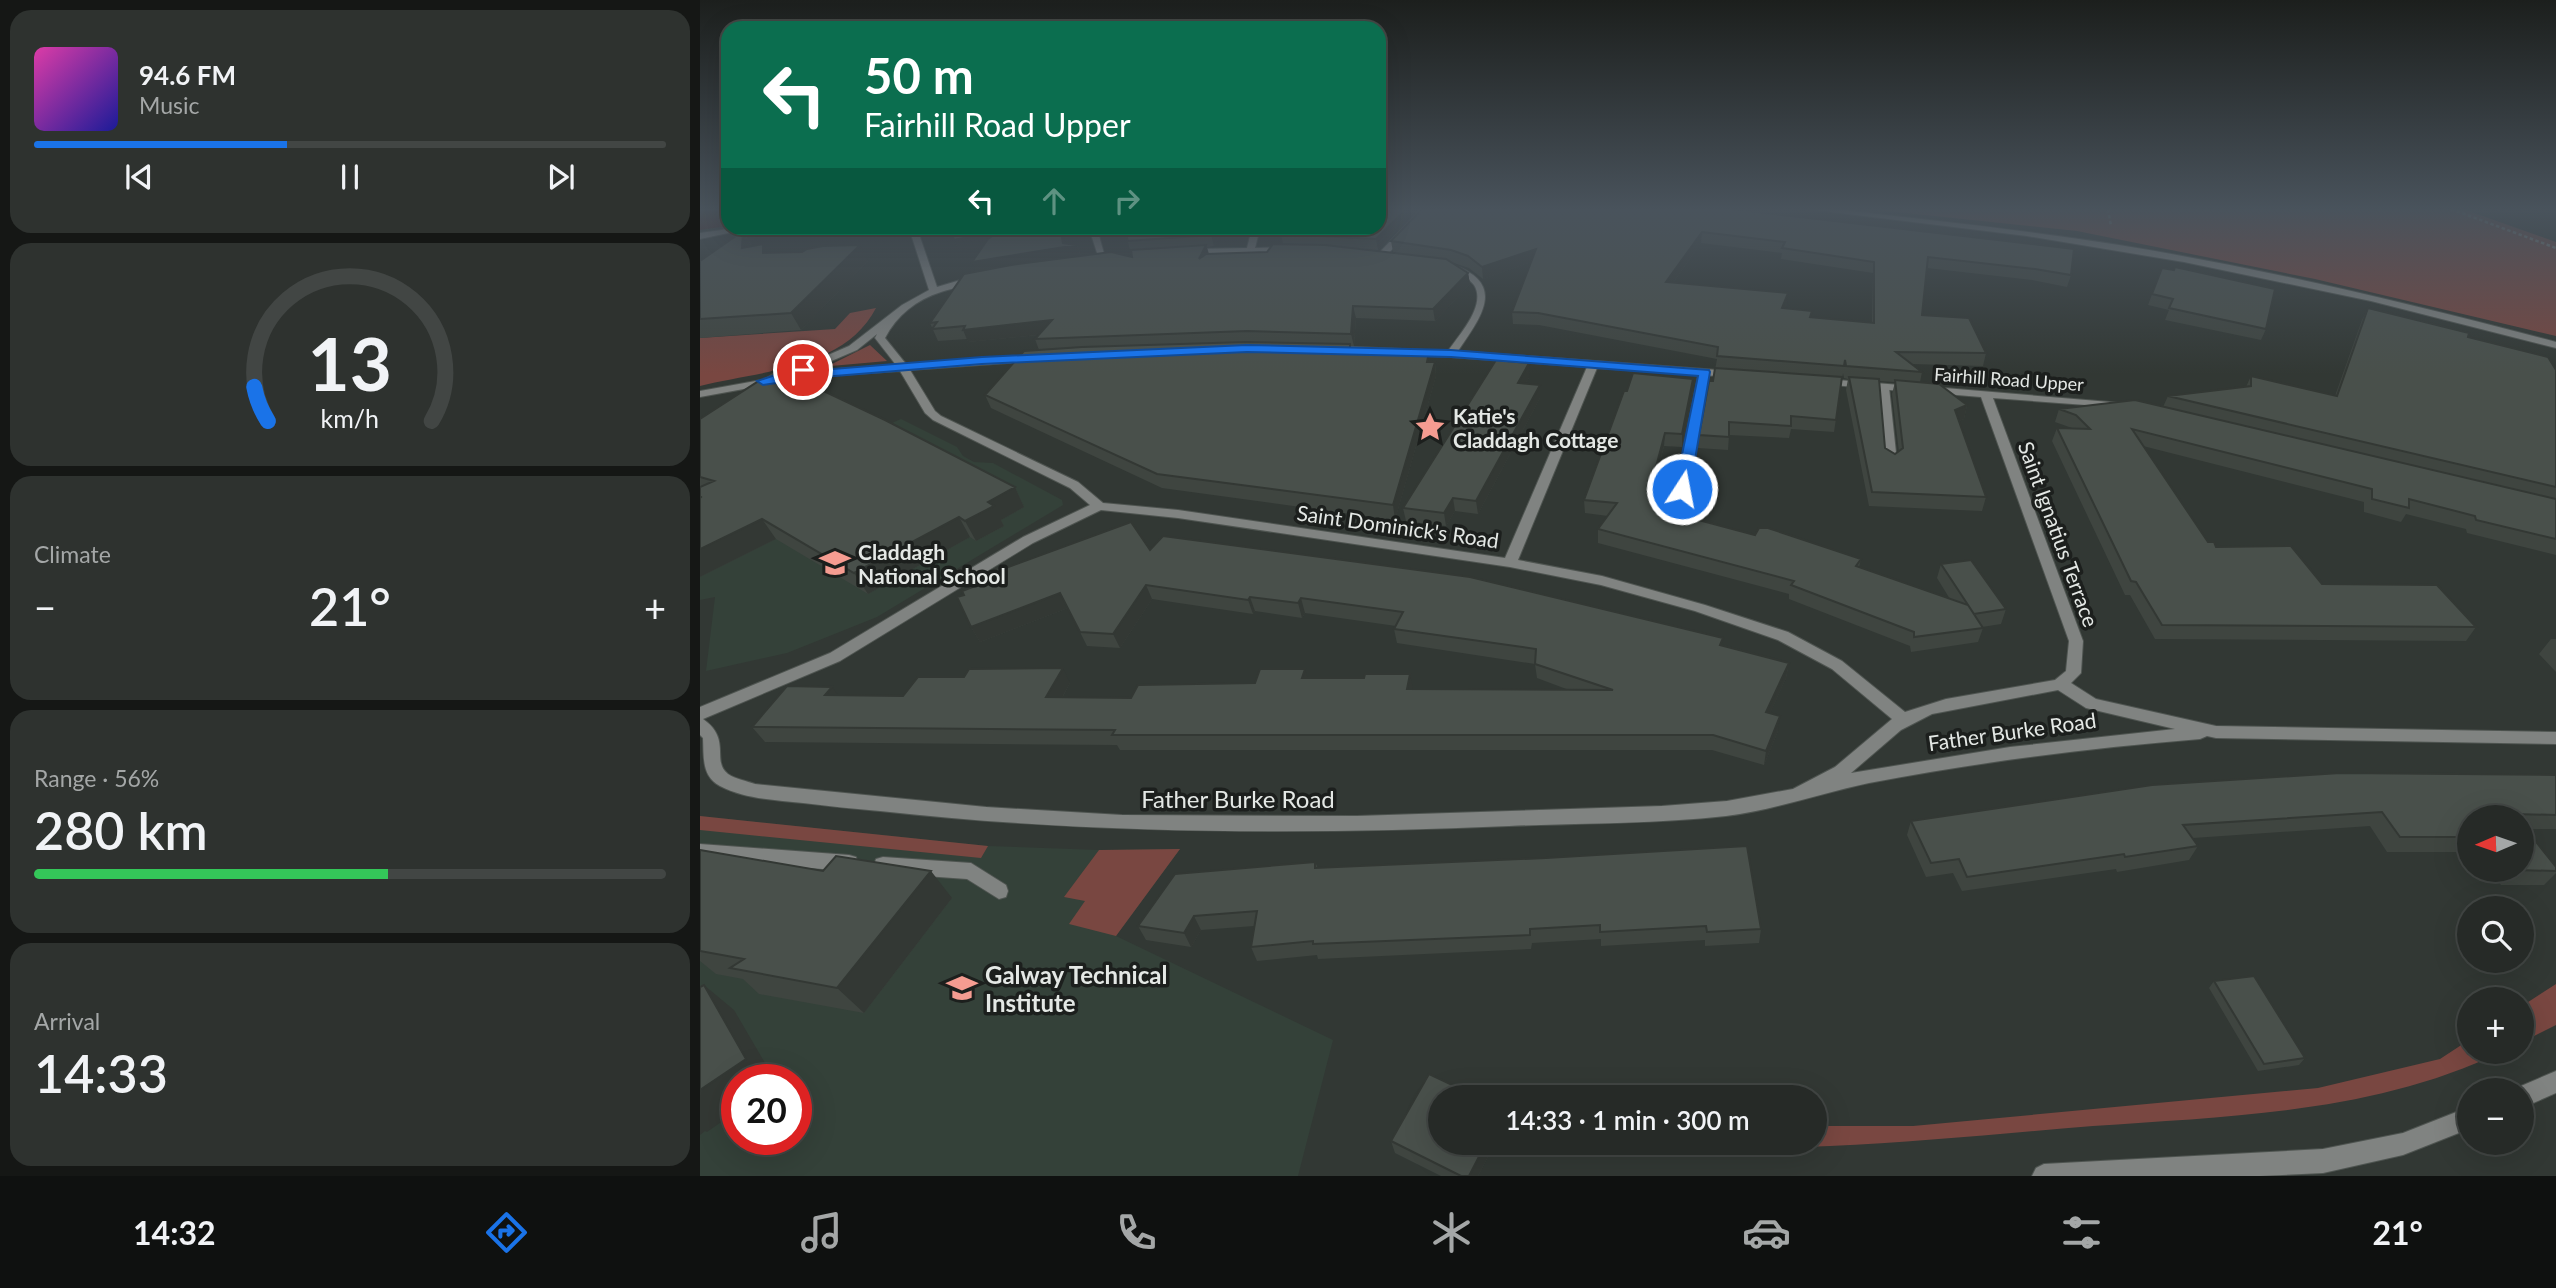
<!DOCTYPE html>
<meta charset="utf-8">
<style>
body{margin:0;font-family:Lato,sans-serif;background:#2e322f;color:#f1f3f6;height:100vh;display:flex;flex-direction:column;font-size:26px;white-space:nowrap}
*{box-sizing:border-box;margin:0}
p{font-size:23px;color:#a4a7a7}
.icon{flex:none;width:38px;height:38px;fill:none;stroke:currentColor;stroke-width:2;stroke-linecap:round;stroke-linejoin:round}
.map{position:relative;flex:1;overflow:hidden}
.side{display:flex;flex-direction:column;gap:10px;padding:10px;background:#151715;width:700px}
.side>*{flex:none}
.banner{position:absolute;left:21px;top:21px;width:665px;height:214px;border-radius:21px;box-shadow:0 7px 28px #0002,0 0 0 2px #424644;background:#0b6e4f;color:#fff;overflow:hidden}
.needle{width:46px;rotate:268deg}
.controls{position:absolute;left:1757px;top:805px;display:grid;gap:14px}
.controls a{display:grid;place-items:center;width:77px;height:77px;border-radius:50%;background:#262a27;box-shadow:0 7px 28px #0002,0 0 0 2px #424644;font-size:35px}
.speed{position:absolute;left:21px;top:1064px;display:flex;gap:14px;font-size:35px;font-weight:700;text-align:center}
.speed>*{display:grid;place-content:center;width:91px;height:91px;border-radius:50%;background:#262a27;box-shadow:0 7px 28px #0002,0 0 0 2px #424644;line-height:1}
.speed .limit{border:10px solid #d22;background:#fff;color:#111}
.pin{position:absolute;display:grid;place-items:center;width:60px;height:60px;color:#fff;margin:-30px;border:4px solid #fff;border-radius:50%;box-shadow:0 2px 7px #0007}
.me{position:absolute;width:77px;margin:-38px;rotate:11deg;stroke-linejoin:round;filter:drop-shadow(0 0 5px #0008)}
.turn{display:flex;align-items:center;gap:24px;height:147px;padding:0 28px;font-size:32px}
.turn .icon{width:91px;height:91px;stroke-width:2.5}
.turn b{display:block;font-size:49px;line-height:60px}
.lanes{display:flex;align-items:center;height:66px;padding:0 28px;background:#0003;justify-content:center;gap:35px;direction:ltr}
.lanes .off{opacity:.35}
.big{font-size:52px;font-weight:600;line-height:1.1}
.side .card{flex:1;display:flex;flex-direction:column;justify-content:center;gap:10px;min-width:0;padding:0 24px;border-radius:21px;background:#2e322f}
.side .dial{align-items:center;gap:0}
.dial svg{height:182px;overflow:visible;fill:none;stroke:#424644;stroke-width:7;stroke-linecap:round;text-anchor:middle}
.dial text{fill:#f1f3f6;stroke:none}
.song{display:flex;align-items:center;gap:21px}
.cover{width:84px;height:84px;border-radius:10px;background:linear-gradient(135deg,hsl(320 70% 55%),hsl(240 70% 35%))}
.played{height:7px;border-radius:4px;background:linear-gradient(90deg,#1a73e8 40%,#424644 40%)}
.keys{display:flex;justify-content:space-around;direction:ltr}
.heat{display:flex;justify-content:space-between;align-items:center;font-size:38px;direction:ltr}
.charge{height:10px;border-radius:5px;background:linear-gradient(90deg,#34c759 56%,#424644 0)}
.trip{position:absolute;left:728px;top:1085px;width:399px;height:70px;border-radius:35px;background:#262a27;box-shadow:0 7px 28px #0002,0 0 0 2px #424644;font-weight:600;line-height:70px;text-align:center}
.tab-bar{display:flex;height:112px;justify-content:space-around;align-items:center;background:#0f1110;color:#a4a7a7}
.tab-bar .icon{width:49px;height:49px}
.tab-bar .active{color:#1a73e8}
.tab-bar b{font-size:32px;color:#f1f3f6}
main{display:flex;flex:1;min-height:0}
.map>svg:first-child{display:block}
.built{fill:#344139;fill-rule:evenodd}
.green{fill:#794741}
.water{fill:#441612}
.lines{fill:none;stroke-linecap:round;stroke-linejoin:round}
.lane-casing{stroke:#4e5450;stroke-width:2}
.street-casing{stroke:#4e5450;stroke-width:2}
.path{stroke:#868b88;stroke-width:2.5;stroke-dasharray:3.5 2.5;stroke-linecap:butt}
.lane{fill:#808381;fill-rule:evenodd}
.street{fill:#808381;fill-rule:evenodd}
.wall{fill:#3f4540;fill-rule:evenodd}
.shaded-wall{fill:#333834}
.building{fill:#49504b;stroke:#333834;stroke-width:2;fill-rule:evenodd}
.route{fill:#1a73e8;stroke:#114b97;stroke-width:2}
.labels{text-anchor:middle;dominant-baseline:central;stroke-width:7;stroke-linejoin:round;paint-order:stroke}
.far-street-label{font-size:18px;fill:#e4e8e5;stroke:#1c1f1d}
.poi-label{font-size:21px;font-weight:bold;fill:#e4e8e5;stroke:#1c1f1d;text-anchor:start}
.street-label{font-size:21px;fill:#e4e8e5;stroke:#1c1f1d}
.near-street-label{font-size:24px;fill:#e4e8e5;stroke:#1c1f1d}
.near-poi-label{font-size:24px;font-weight:bold;fill:#e4e8e5;stroke:#1c1f1d;text-anchor:start}
</style>
<main>
<section class="side">
<div class="card">
<div class="song"><i class="cover"></i><div><b>94.6 FM</b><p>Music</p></div></div>
<div class="played"></div>
<div class="keys"><svg class="icon" aria-label="previous" viewBox="0 0 24 24"><path d="M18 5L8 12l10 7zM5 5v14"/></svg><svg class="icon" aria-label="pause" viewBox="0 0 24 24"><path d="M8 5v14M16 5v14"/></svg><svg class="icon" aria-label="next" viewBox="0 0 24 24"><path d="M6 5l10 7-10 7zM19 5v14"/></svg></div>
</div>
<div class="card dial"><svg viewBox="0 0 100 80">
<path d="M14 69A42 42 0 1 1 86 69"/>
<path d="M14 69A42 42 0 0 1 8 54" stroke="#1a73e8"/>
<text x="50" y="56" font-size="32" font-weight="700">13</text>
<text x="50" y="72" font-size="11">km/h</text>
</svg></div>
<div class="card"><p>Climate</p>
<div class="heat"><a>−</a><b class="big">21°</b><a>+</a></div>
</div>
<div class="card"><p>Range · 56%</p><b class="big">280 km</b><div class="charge"></div></div>
<div class="card"><p>Arrival</p><b class="big">14:33</b></div>
</section>
<div class="map">
<svg width="1856" height="1176" viewBox="0 0 1856 1176">
<rect width="100%" height="100%" fill="#323834"/>
<!-- built -->
<path class="built" d="M201 419 257 447 263 456 274 462 293 463 362 500 363 505 177 617 87 653 6 671 15 597 0 600V505Z
M0 816 288 846 399 850 480 849 416 936 633 1040 598 1176H0ZM37 1080H96V1139H37Z"/>
<!-- green -->
<path class="green" d="M1168 209H1763L1856 242V336L1615 279 1377 231Z
M176 308C144 370 58 371 0 386V338L135 329 150 313Z
M170 345 187 361 131 366 132 364Z
M0 816 288 846 281 858 0 830Z
M480 849 416 936 369 924 385 901 364 897 399 850Z
M1856 984V1025L1822 1042V1006Z
M1769 1040V1052H1801C1674 1113 1532 1116 1393 1126 1306 1133 1218 1142 1130 1146 1040 1150 950 1148 860 1150L853 1143H1115V1126H1213L1618 1088 1740 1059Z"/>
<!-- water -->
<path class="water" d="M0 209H28V226L0 230Z"/>
<g class="lines">
<!-- lane casing -->
<g class="lane-casing">
<path id="lane" d="M1004 369 1009 372 988 489 982 493 976 489 999 372Z
M1184 384 1189 387 1197 462 1191 466 1185 462 1179 387Z
M0 844 149 855 156 857 158 863 156 869 149 871 0 860Z
M183 857 271 863 306 885 308 891 306 897 299 899 267 879 183 873 176 871 174 865 176 859Z"/>
</g>
<!-- street casing -->
<g class="street-casing">
<path id="street" d="M721 209H730L684 258H678V254Z
M1107 209H1134C1229 220 1325 230 1419 245 1567 269 1712 304 1856 342V348L1671 301 1484 262 1327 236Z
M36 228H52L0 239V233Z
M209 228H217L237 287 274 276 279 279C268 286 253 288 241 292 216 300 197 315 185 338L206 364 336 355 341 358 336 361 210 370 235 411 241 416 378 482 403 503 478 510 805 558 887 367 751 357 633 352 628 349 633 346 748 351C759 335 787 305 774 285 768 277 758 274 750 270V266L753 265C808 284 780 318 758 351L1031 371 1036 374 1031 377 897 368 818 560 902 576 1005 605 1088 632 1142 661 1205 712 1246 699 1355 680 1366 671 1369 641 1281 397 1233 393 1228 390 1233 387 1422 403 1426 404V408L1293 398 1383 641 1381 673 1371 683 1396 699 1516 726 1856 732V744L1516 738 1507 736 1500 739C1389 748 1279 762 1169 783 1121 793 1075 810 1026 816 954 824 881 823 809 826 599 835 389 834 180 811 154 809 129 806 103 803 75 800 45 799 20 786 1 776 4 756 3 738L0 735V707L130 653 323 537 390 505 370 488 233 420 225 413 200 371 110 377 0 397V391L100 373 97 370 98 368 149 346 202 305 229 290ZM177 334 175 338 196 365 108 371 157 350ZM401 510 478 518 810 567 901 585 995 611 1078 640 1132 669 1192 719 1135 767 1093 789 1027 801 962 806 657 816 422 815 286 807 55 784C47 781 35 779 28 774 11 761 32 739 3 719L140 661 333 543ZM1358 690 1386 708 1475 729 1310 747 1151 773 1201 730 1232 714Z
M389 228H397L406 261 399 259Z
M552 228H560L555 248 587 247 591 250 587 253 489 255 485 252 489 249 547 248Z
M1125 379 1213 386 1218 389 1213 392 1121 384 1120 382Z
M1856 1071V1093L1822 1108V1090L1814 1089Z
M1769 1107V1129L1703 1155 1623 1173 1560 1176H1332L1336 1168 1344 1164 1623 1149 1703 1133Z"/>
</g>
<!-- path -->
<path class="path" d="M1408 209 1411 226
M1751 209 1856 248"/>
<!-- lane -->
<use href="#lane" class="lane"/>
<!-- street -->
<use href="#street" class="street"/>
</g>
<!-- wall -->
<path class="wall" d="M679 209H717L678 250 660 249 717 256 693 252 691 241 1031 209 1371 275 1367 287 1332 280 1227 268 1222 315 1286 353 1283 366 1212 364 1222 372 1220 382 1267 405 1264 419 1259 421 1286 497 1282 511 1169 506 1146 390 1148 379 1144 378 1143 373 1134 432 1091 429 1089 438 1029 435 1028 450 998 448 999 435 1013 381 1017 359 839 325 813 324 812 312 831 262 783 279 769 268 748 261 768 273 770 284 735 321 656 318 654 346H651L652 352 735 362 736 376 695 520 462 488 291 408 285 395 339 350 335 339 339 335 268 342 267 339 238 341 230 323 276 271 283 246 259 251 254 240 365 243 377 245 381 256 432 257 424 228H523L514 246 507 247 509 254 567 252 583 244 581 234ZM1001 243 1082 253 1081 259 1173 273 1172 323 1111 317 1085 308 1087 305 973 283ZM1179 381 1195 382 1192 394 1199 452 1195 454 1185 448Z
M43 231 52 246 68 253 168 261 101 330 0 338V261Z
M1462 268 1474 270 1566 329 1561 340 1465 320 1469 310 1448 305Z
M1668 308 1768 337 1856 370V555L1767 533 1766 529 1706 514 1701 522 1664 512V502L1443 446 1508 542 1516 547 1622 584 1776 627 1766 641 1455 639 1430 595H1425L1352 441 1357 428H1372L1355 422 1359 409 1463 407 1468 396 1546 387 1551 376 1635 396 1662 320Z
M830 376 825 384 840 385V398L778 514 755 511 746 526 706 521 703 508Z
M993 391 982 447 964 446 952 494 1005 509 1004 522 1055 535 1161 559 1159 567 1250 599 1237 578 1241 564 1306 609 1301 624 1282 627 1283 628 1278 642 1211 652 1210 646 1089 599V594L898 543V529L908 516 885 513 884 500Z
M0 419 315 487 324 507 301 520 304 526 276 541 270 537 168 594 76 539 0 577Z
M450 550 1023 645 1089 663 1086 678 1070 713 1078 731 1064 765 1012 750H420L417 745 65 742 52 727 138 695 203 696 370 683 362 698H431L555 683 608 678 713 689 869 690 837 678 835 664 697 643 694 629 696 626 605 613 602 618 555 611 553 614 452 599 420 648 387 646 368 608 280 642 271 627 264 595 303 569Z
M1851 639H1856V672L1839 654Z
M1856 775V829H1826L1856 867V873L1844 885H1801L1790 870H1822V817H1769V852H1687L1670 826 1493 838 1498 846 1489 860 1417 872 1416 869 1262 891 1253 873 1226 877 1207 835 1211 821Z
M0 850 123 871 252 898 164 1013 59 994 43 979 16 974 0 961Z
M615 862 618 868 1061 929 1059 943 1005 946V940L901 946V939L832 943 831 949 618 959 617 955 557 961 551 947 554 926 501 930 491 947 446 940 438 926Z
M1514 981 1605 1058 1599 1065 1558 1071 1509 988Z
M691 1141 740 1143H795L778 1176H741L695 1153Z"/>
<!-- shaded-wall -->
<path class="shaded-wall" d="M706 209H717L678 250 676 239Z
M360 228H362L366 247 377 245 381 257 277 274 272 262 363 243Z
M515 228H523L514 246 511 235Z
M301 230 305 242 259 251 254 240Z
M43 231 52 247 42 248Z
M1002 232 1001 243 965 294 966 282Z
M63 244 72 260 63 253Z
M160 245 168 261 101 330 91 313Z
M506 245 509 256 499 259Z
M836 249 837 260 783 279 782 267Z
M768 273 770 284 735 321 733 309Z
M1088 293 1087 305 1081 320 1082 308Z
M653 306 656 318 654 346 651 334Z
M352 320 357 333 268 342 263 330Z
M735 362 736 376 695 520 693 505Z
M829 363 830 376 819 395 818 383Z
M993 379V391L982 447V434Z
M840 385V398L778 514 776 501Z
M1267 405 1264 419 1252 424 1255 410Z
M965 433 964 446 949 506V493Z
M315 487 324 507 301 520 304 526 276 541 265 521 288 502Z
M753 498 755 511 746 526 744 513Z
M1005 509 1004 523 998 520Z
M259 517 270 537 168 594 154 573Z
M62 519 76 539 0 577V549Z
M446 585 452 599 420 648 413 634Z
M360 593 368 608 280 642 271 627Z
M550 597 555 611 553 614 548 600Z
M601 598 605 613 602 618 598 603Z
M1089 663 1086 678 1064 727 1066 712Z
M363 668 370 683 354 712 346 697Z
M605 669 609 683 602 678Z
M710 674 713 689H707Z
M132 687 143 702 125 695Z
M1080 716 1078 731 1064 765 1066 751Z
M231 871 252 898 164 1013 137 988Z
M494 916 501 930 491 947 484 933Z
M4 985 34 1010 75 1080H37V1111L7 1132 5 1131 0 1135V1090Z
M786 1143H795L778 1176H769Z"/>
<!-- building -->
<path class="building" d="M679 209H706L676 239 581 234 583 228H679Z
M722 209H1031L1374 249 1371 275 1335 269 1228 257 1222 315 1269 318 1286 353 1196 352 1222 372 1146 366 1145 360 1144 366 1017 356 1018 347 838 313 812 312 836 249 782 267 768 256 751 250 691 241ZM1002 232 1085 242 1082 248 1174 262V323L1110 317 1112 311 1082 308 1088 293 966 282Z
M250 228H360L363 243 377 245 272 262 288 239 301 230 254 240Z
M424 228H515L511 235 428 241Z
M43 231 42 248 63 244V253L102 252 107 249 123 246 160 245 91 313 0 319V261Z
M573 244 625 245 746 259 768 273 733 309 653 306 651 334 547 331 335 339 352 320 263 330 265 326 232 329 237 322 230 323 264 274 311 265 411 252 432 257 431 250 506 245 499 259 506 254 567 252Z
M1475 267 1575 289 1566 329 1469 308 1473 299 1452 294 1462 268 1474 270Z
M1668 308 1769 333 1768 337 1848 357 1856 370V487L1468 396 1551 386V376L1637 396Z
M546 342 650 344V352L729 353 727 362H735L693 505 457 474 285 395 324 351 382 347Z
M796 360 829 363 818 383 840 385 776 501 753 498 744 513 703 508Z
M1015 368 1142 377 1136 420 1091 416V426L1029 422V437L999 435 1009 381H1013Z
M77 369 185 420 315 487 288 502 294 506 265 521 259 517 154 573 62 519 0 549V498L1 497 0 496V487L14 481 0 477V419Z
M933 373 993 379 982 434 965 433 949 493 1005 509 998 520 1055 535 1059 528H1068L1161 559 1156 566 1268 605 1283 628 1214 637V632L1091 585 1094 581 898 529 917 503 884 500 924 391H927Z
M1149 377 1179 379 1185 448 1195 454 1203 448 1195 380 1239 384 1267 405 1255 410 1286 497 1172 492Z
M1435 400 1856 499V539L1776 520 1775 516 1709 499V508L1672 499V489L1432 429 1508 542H1514L1516 547 1591 546 1622 584 1737 585 1776 627 1462 625 1436 582 1431 581 1357 428 1390 429 1376 415 1359 409Z
M431 522 450 550 463 536 770 577 1023 638 1020 645 1089 663 1066 712 1080 716 1066 751 1013 735H412L415 730 52 727 87 686 132 687 125 695 203 696 218 677H264L269 669 363 668 346 697 431 698 438 685 555 683 560 669H605L602 678H664L665 674H710L707 689 913 690 835 664 836 649 694 629 703 612 601 598 598 603 550 597 548 600 446 585 413 634 380 632 360 593 271 627 257 597 264 595 262 591 281 584 277 576 302 567 303 569Z
M1271 560 1306 609 1274 614 1241 564Z
M1640 773 1856 775V815L1814 814 1816 817H1769V837H1700L1682 812 1483 825 1498 846 1425 857 1424 854 1267 877 1259 859 1231 863 1211 821 1452 785Z
M1822 824 1856 867V871L1815 870H1822Z
M1047 846 1061 929 1007 932 1006 926 900 932V925L830 929V935L613 944V941L551 947 557 911 494 916 484 933 438 926 475 874 615 862V868L846 858Z
M0 850 123 871 136 856 231 871 137 988 30 968 44 959 0 951Z
M1554 976 1605 1058 1564 1064 1514 981Z
M4 985 46 1059 0 1090V987Z
M729 1074 778 1097H740V1143H786L769 1176H761L691 1141Z"/>
<!-- sky -->
<linearGradient id="sky" x2="0" y2="1"><stop stop-color="#1c1f1d"/><stop offset="0.56" stop-color="#49535c"/><stop offset="1" stop-color="#49535c" stop-opacity="0"/></linearGradient>
<rect width="1856" height="374" fill="url(#sky)"/>
<!-- route -->
<path class="route" d="M547 345 751 350 1009 370 1010 372 990 489 982 493 975 489 998 376 751 357 547 352 282 364 110 378 63 385 57 381 103 366 107 367 108 371 282 357Z"/>
<!-- icons -->
<defs>
<g id="sight-bare" transform="scale(2.415)"><path d="M0-6L1.8-2.2L6-1.7L2.9 1.2L3.7 5.4L0 3.3L-3.7 5.4L-2.9 1.2L-6-1.7L-1.8-2.2Z" fill="#f59c91" stroke="#1c1f1d" stroke-width="2.5" paint-order="stroke"/></g>
<g id="school-bare" transform="scale(2.415)"><path d="M0-5L7-2L0 1L-7-2ZM-4 1L0 2.5L4 1V4Q0 6-4 4Z" fill="#f59c91" stroke="#1c1f1d" stroke-width="2.5" paint-order="stroke"/></g>
<g id="university-bare" transform="scale(2.415)"><path d="M0-5L7-2L0 1L-7-2ZM-4 1L0 2.5L4 1V4Q0 6-4 4Z" fill="#f59c91" stroke="#1c1f1d" stroke-width="2.5" paint-order="stroke"/></g>
</defs>
<g fill-rule="evenodd">
<use href="#sight-bare" x="730" y="427"/>
<use href="#school-bare" x="135" y="563"/>
<use href="#university-bare" x="262" y="988"/>
</g>
<g class="labels">
<!-- far-street labels -->
<g class="far-street-label">
<text transform="translate(1309 379) rotate(4)">Fairhill Road Upper</text>
</g>
<!-- poi labels -->
<g class="poi-label">
<text x="753" y="415">Katie's<tspan x="753" dy="24">Claddagh Cottage</tspan></text>
<text x="158" y="551">Claddagh<tspan x="158" dy="24">National School</tspan></text>
</g>
<!-- street labels -->
<g class="street-label">
<text transform="translate(698 526) rotate(8)">Saint Dominick's Road</text>
<text transform="translate(1359 534) rotate(70)">Saint Ignatius Terrace</text>
<text transform="translate(1312 731) rotate(-8)">Father Burke Road</text>
</g>
<!-- near-street labels -->
<g class="near-street-label">
<text x="538" y="798">Father Burke Road</text>
</g>
<!-- near-poi labels -->
<g class="near-poi-label">
<text x="285" y="974">Galway Technical<tspan x="285" dy="28">Institute</tspan></text>
</g>
</g>
</svg>
<div class="controls">
<a><svg class="needle" viewBox="-14 -14 28 28"><path d="M0-13l5 13h-10z" fill="#e53935"/><path d="M0 13l5-13h-10z" fill="#a4a7a7"/></svg></a>
<a><svg class="icon" aria-label="search" viewBox="0 0 24 24"><circle cx="10" cy="10" r="6"/><path d="M15 15l6 6"/></svg></a>
<a>+</a>
<a>−</a>
</div>
<div class="speed"><div class="limit">20</div></div>
<div class="pin" style="left:103px;top:370px;background:#d93025"><svg class="icon" aria-label="arrive" viewBox="0 0 24 24"><path d="M6 21V4h12l-3 4 3 4H6"/></svg></div>
<svg class="me" style="left:982px;top:489px" viewBox="-20 -20 40 40"><circle r="17" fill="#1a73e8" stroke="#fff" stroke-width="3"/><path d="M0-11L8 9 0 5-8 9z" fill="#fff"/></svg>
<div class="trip">14:33 · 1 min · 300 m</div>
<div class="banner">
<div class="turn"><svg class="icon" aria-label="left" viewBox="0 0 24 24"><path d="M17 20v-9H6M10 6l-5 5 5 5"/></svg><div><b>50 m</b>Fairhill Road Upper</div></div>
<div class="lanes"><svg class="icon" aria-label="left" viewBox="0 0 24 24"><path d="M17 20v-9H6M10 6l-5 5 5 5"/></svg><svg class="icon off" aria-label="ahead" viewBox="0 0 24 24"><path d="M12 20V5M6 11l6-6 6 6"/></svg><svg class="icon off" aria-label="right" viewBox="0 0 24 24"><path d="M7 20v-9h11M14 6l5 5-5 5"/></svg></div>
</div>
</div>
</main>
<nav class="tab-bar">
<b>14:32</b>
<svg class="icon active" aria-label="directions" viewBox="0 0 24 24"><path d="M12 3l9 9-9 9-9-9zM9 14v-3h6M13 9l2 2-2 2"/></svg>
<svg class="icon" aria-label="music" viewBox="0 0 24 24"><path d="M9 18V5l10-2v13"/><circle cx="6" cy="18" r="3"/><circle cx="16" cy="16" r="3"/></svg>
<svg class="icon" aria-label="phone" viewBox="0 0 24 24"><path d="M5 4h4l2 5-3 2q2 4 5 5l2-3 5 2v4C11 20 4 13 5 4z"/></svg>
<svg class="icon" aria-label="climate" viewBox="0 0 24 24"><path d="M12 3v18M4 7l16 10M4 17L20 7"/></svg>
<svg class="icon" aria-label="car" viewBox="0 0 24 24"><path d="M5 17H2v-5l4-1 3-4h7l3 4 3 1v5h-3M9 17h6M6 11h13"/><circle cx="7" cy="17" r="2"/><circle cx="17" cy="17" r="2"/></svg>
<svg class="icon" aria-label="filters" viewBox="0 0 24 24"><path d="M4 7h16M4 17h16"/><circle cx="9" cy="7" r="2"/><circle cx="15" cy="17" r="2"/></svg>
<b>21°</b>
</nav>
